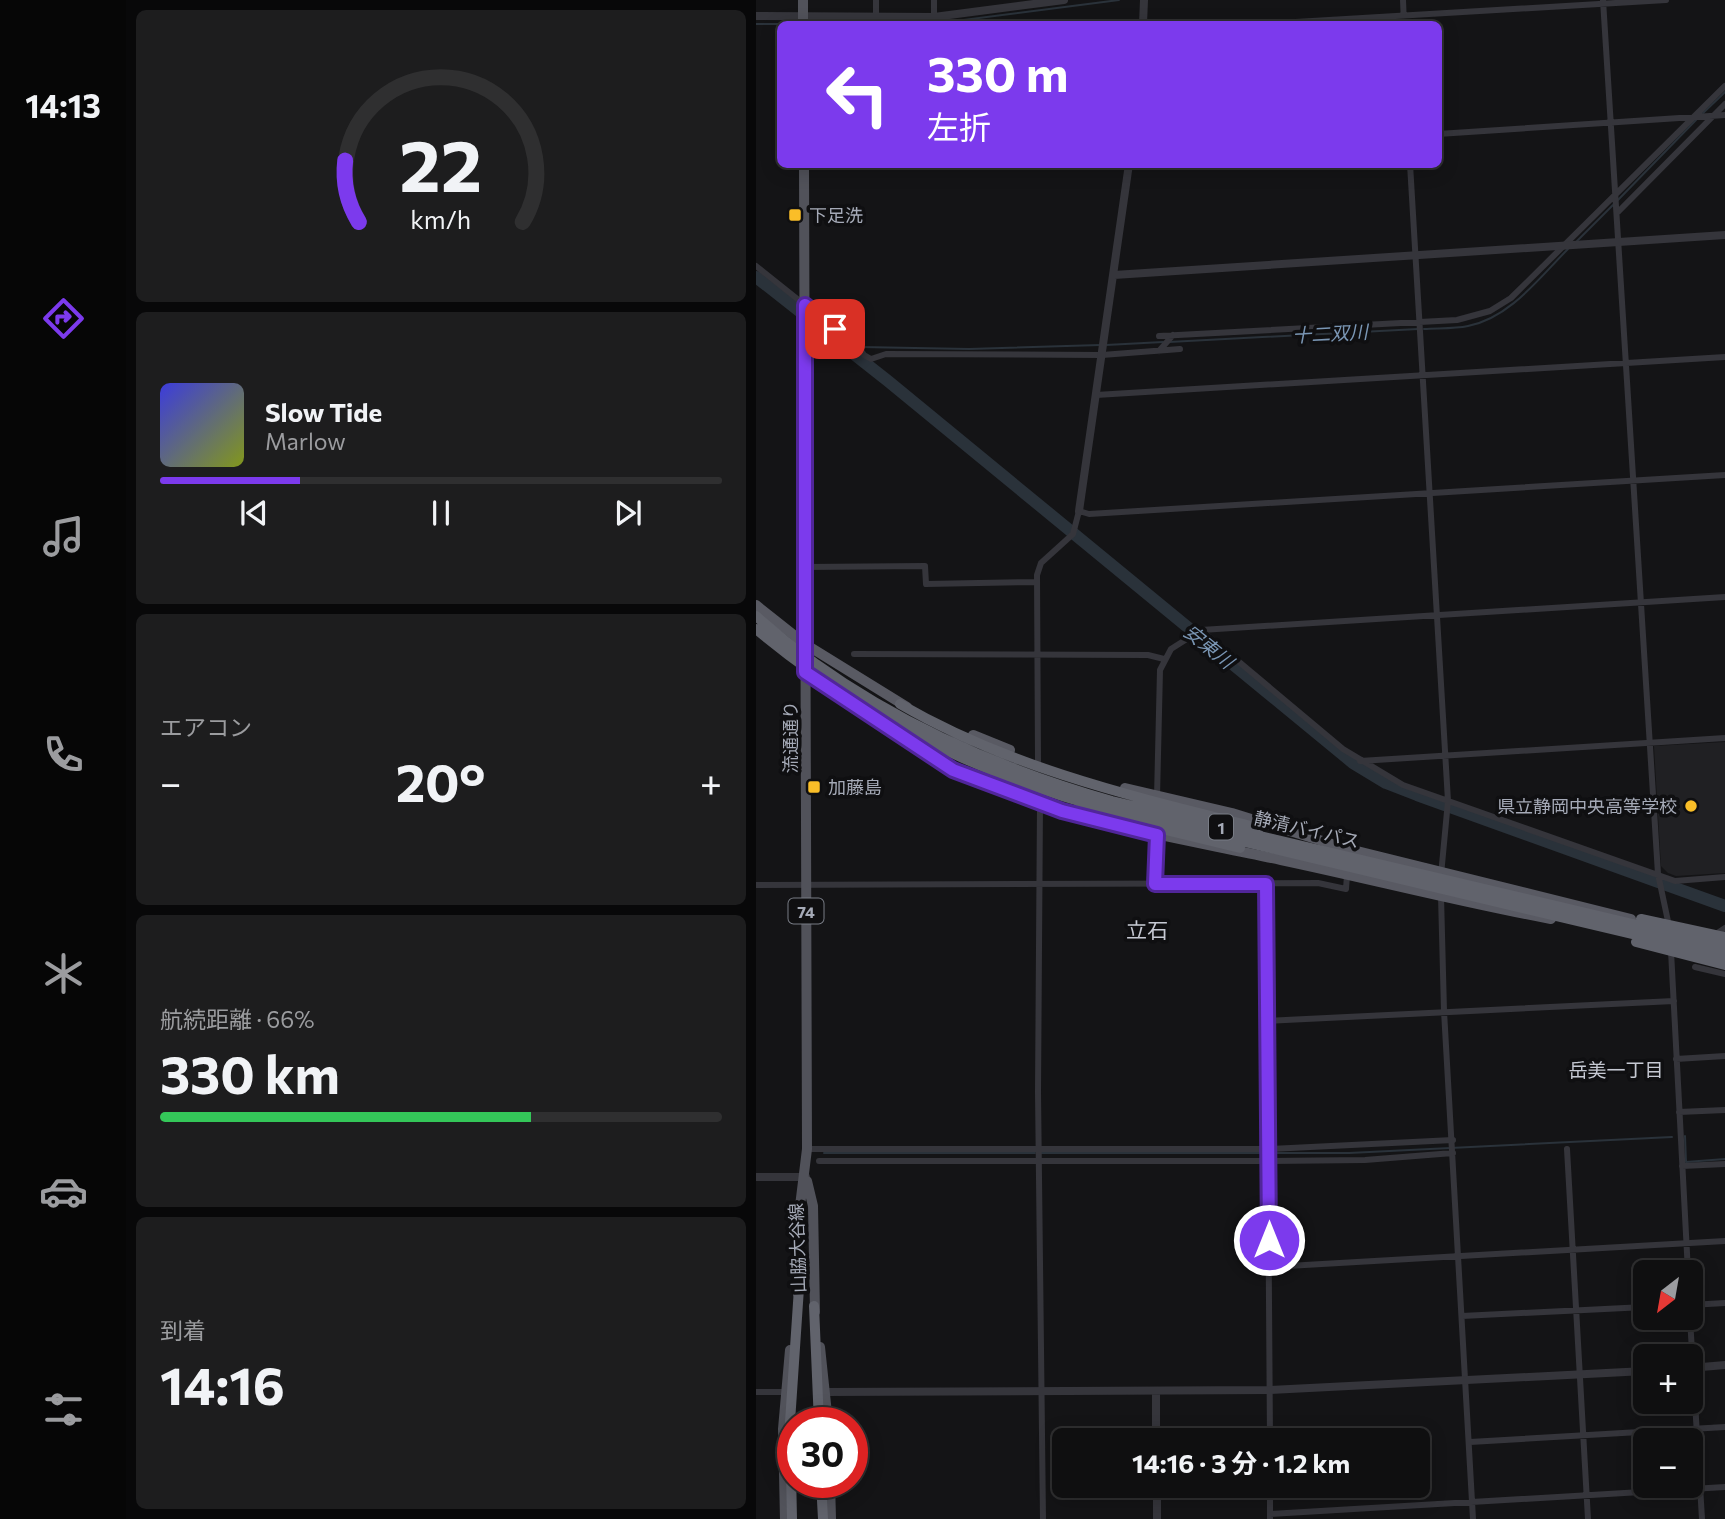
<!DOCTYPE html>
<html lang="ja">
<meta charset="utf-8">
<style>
body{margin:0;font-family:Commissioner,"Noto Sans JP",sans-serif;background:#1d1d1e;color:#f1f3f6;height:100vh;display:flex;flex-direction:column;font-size:26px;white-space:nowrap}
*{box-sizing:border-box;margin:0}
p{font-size:23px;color:#9b9c9f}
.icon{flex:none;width:38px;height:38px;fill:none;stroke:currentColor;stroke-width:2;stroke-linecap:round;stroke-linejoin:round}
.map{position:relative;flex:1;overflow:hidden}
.drawer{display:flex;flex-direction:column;gap:10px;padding:10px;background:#080809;width:630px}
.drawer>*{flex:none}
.banner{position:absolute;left:21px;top:21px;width:665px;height:147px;border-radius:10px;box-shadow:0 4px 18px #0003,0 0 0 2px #2f2f30;background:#7c3aed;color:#fff;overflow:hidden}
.needle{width:46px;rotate:211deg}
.tools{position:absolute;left:877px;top:1260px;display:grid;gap:14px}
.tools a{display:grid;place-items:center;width:70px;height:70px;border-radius:10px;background:#0f0f10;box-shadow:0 4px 18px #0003,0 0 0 2px #2f2f30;font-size:35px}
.speed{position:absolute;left:21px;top:1407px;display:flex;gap:14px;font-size:35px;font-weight:700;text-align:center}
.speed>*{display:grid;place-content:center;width:91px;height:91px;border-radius:50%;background:#0f0f10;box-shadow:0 4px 18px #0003,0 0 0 2px #2f2f30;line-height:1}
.speed .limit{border:10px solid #d22;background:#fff;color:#111}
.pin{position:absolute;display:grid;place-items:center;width:60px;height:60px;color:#fff;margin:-30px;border-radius:14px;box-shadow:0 4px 10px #0006}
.me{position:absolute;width:77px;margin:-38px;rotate:0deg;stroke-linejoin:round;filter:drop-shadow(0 0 5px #0008)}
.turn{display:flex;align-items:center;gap:24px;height:147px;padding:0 35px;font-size:32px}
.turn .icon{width:91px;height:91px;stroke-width:2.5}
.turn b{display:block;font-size:49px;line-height:60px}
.big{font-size:52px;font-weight:700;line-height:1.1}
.drawer .widget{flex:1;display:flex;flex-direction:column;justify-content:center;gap:10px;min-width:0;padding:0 24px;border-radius:10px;background:#1d1d1e}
.drawer .dial{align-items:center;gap:0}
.dial svg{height:182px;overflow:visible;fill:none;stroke:#2f2f30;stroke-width:7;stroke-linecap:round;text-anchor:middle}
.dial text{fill:#f1f3f6;stroke:none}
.song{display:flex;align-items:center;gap:21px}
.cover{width:84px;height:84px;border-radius:10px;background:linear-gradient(135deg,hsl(240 70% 55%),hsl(70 70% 35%))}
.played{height:7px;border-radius:4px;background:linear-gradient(90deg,#7c3aed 25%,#2f2f30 25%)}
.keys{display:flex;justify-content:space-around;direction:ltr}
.heat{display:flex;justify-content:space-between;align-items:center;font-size:38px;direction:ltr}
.charge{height:10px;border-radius:5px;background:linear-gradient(90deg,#34c759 66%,#2f2f30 0)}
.trip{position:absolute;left:296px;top:1428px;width:378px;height:70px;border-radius:10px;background:#0f0f10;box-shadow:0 4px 18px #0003,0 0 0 2px #2f2f30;font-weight:700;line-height:70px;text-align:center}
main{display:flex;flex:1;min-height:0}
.dock{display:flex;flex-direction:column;width:126px;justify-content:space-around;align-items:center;background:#060606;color:#9b9c9f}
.dock .icon{width:49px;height:49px}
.dock .on{color:#7c3aed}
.dock b{font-size:32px;color:#f1f3f6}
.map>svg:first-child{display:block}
.built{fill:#202023}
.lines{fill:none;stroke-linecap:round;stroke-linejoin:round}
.stream{stroke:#2a323a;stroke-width:2}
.river{stroke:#2a323a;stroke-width:12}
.minor{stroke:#35353b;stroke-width:6}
.tertiary{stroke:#35353b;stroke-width:8}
.primary{stroke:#51525a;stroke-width:10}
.trunk{stroke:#595a63;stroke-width:10}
.motorway{stroke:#61636c;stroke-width:10}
.route-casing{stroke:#51269a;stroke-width:18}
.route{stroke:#7c3aed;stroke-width:12}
.poi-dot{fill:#fabe28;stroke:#0f0f11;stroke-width:2.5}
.labels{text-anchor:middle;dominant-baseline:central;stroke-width:7;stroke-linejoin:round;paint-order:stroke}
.shield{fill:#0f0f11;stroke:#787c85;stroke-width:2}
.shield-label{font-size:16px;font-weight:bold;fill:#a5aab7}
.poi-label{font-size:18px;fill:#a5aab7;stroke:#0f0f11;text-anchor:start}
.street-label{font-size:18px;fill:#a5aab7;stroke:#0f0f11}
.water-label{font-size:19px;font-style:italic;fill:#7a96b4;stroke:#0f0f11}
.neighbourhood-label{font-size:19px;fill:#c6c9d3;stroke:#0f0f11}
.quarter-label{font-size:21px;fill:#c6c9d3;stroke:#0f0f11}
</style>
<main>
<nav class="dock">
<b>14:13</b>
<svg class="icon on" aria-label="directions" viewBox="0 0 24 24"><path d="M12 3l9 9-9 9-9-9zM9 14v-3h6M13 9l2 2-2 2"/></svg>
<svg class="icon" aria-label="music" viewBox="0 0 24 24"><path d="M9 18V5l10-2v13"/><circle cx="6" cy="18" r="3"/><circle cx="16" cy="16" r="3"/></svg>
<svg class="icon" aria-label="phone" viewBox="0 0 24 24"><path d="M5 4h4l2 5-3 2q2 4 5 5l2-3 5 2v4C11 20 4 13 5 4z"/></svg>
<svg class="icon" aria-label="climate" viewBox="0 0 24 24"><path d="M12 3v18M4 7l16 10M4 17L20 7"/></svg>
<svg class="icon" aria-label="car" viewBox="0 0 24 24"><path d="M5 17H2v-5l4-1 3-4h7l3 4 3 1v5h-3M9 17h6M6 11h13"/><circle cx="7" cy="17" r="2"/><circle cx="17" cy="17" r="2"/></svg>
<svg class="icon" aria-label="filters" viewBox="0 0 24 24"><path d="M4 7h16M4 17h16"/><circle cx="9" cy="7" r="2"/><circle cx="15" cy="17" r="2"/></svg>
</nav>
<section class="drawer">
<div class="widget dial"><svg viewBox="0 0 100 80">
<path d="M14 69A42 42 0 1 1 86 69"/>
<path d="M14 69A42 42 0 0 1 8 42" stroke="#7c3aed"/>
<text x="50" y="56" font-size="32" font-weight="700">22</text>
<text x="50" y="72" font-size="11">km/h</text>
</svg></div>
<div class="widget">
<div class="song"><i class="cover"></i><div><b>Slow Tide</b><p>Marlow</p></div></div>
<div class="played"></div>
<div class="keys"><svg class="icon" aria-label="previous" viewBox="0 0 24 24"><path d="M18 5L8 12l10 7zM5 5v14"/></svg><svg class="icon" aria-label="pause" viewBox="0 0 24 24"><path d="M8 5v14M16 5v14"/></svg><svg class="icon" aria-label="next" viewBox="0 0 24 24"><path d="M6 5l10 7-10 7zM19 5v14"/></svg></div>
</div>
<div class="widget"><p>エアコン</p>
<div class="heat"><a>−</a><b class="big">20°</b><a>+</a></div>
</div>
<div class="widget"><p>航続距離 · 66%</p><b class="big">330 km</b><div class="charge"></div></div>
<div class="widget"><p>到着</p><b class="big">14:16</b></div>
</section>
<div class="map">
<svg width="969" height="1519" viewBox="0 0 969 1519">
<rect width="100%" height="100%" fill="#141416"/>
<!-- built -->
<path class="built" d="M969 742V873L920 876 912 873 905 866 898 746Z"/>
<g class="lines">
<!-- stream -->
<path class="stream" d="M0 24H30
M176 24 363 0
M947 113 969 92
M861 201 940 120
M819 243 857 205
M668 329C682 328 698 329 712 326 754 318 784 277 812 249
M413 342 662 329
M350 345 407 342
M86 347H99
M105 347 213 349 344 345
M929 1136 930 1162 969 1159
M68 1153H279
M284 1153H510
M515 1153H593L916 1137"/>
<!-- river -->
<path class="river" d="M0 277 132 381 597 763 630 783 661 795 969 906"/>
<!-- minor -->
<path class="minor" d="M120 0V18
M178 0V17
M647 0 648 24
M847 0 902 874 913 926
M506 24 910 0
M682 134 969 115
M654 164 692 801 685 875
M862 212 969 104
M0 266 79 329 97 339 108 355 115 359 130 354 346 355 424 349
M403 336 701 320 734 311 755 298 969 86
M403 351 417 335
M340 395 969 357
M49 567 169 566 170 584 280 582
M445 630 587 749 647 785 919 881 969 877
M98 654 392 655 408 659
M282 761 281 575 285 563 317 534 323 511 333 514 969 475
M604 761 969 738
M401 797 404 670 415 649 445 630 969 597
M284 804 282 1092 287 1519
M399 884 401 832
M510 884 514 1440
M0 885 562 883 590 889 591 875
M685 896 688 1011 717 1519
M957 936 969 928
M915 951 932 1272
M939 967 969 974
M511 1021 918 1001
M920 1059 969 1056
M923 1112 969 1110
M51 1149H512L697 1140
M811 1149 832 1519
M63 1161H512L609 1160 697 1153
M926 1166 969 1164
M513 1267 969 1241
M934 1305 969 1303
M706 1316 889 1307
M934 1318 946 1519
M0 1392H30
M714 1442 969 1427
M514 1514 969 1487
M514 1519V1486"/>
<!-- tertiary -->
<path class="tertiary" d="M0 16 178 17 308 0
M387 24 388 0
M358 275 969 235
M323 511 373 164
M0 1177H50
M934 1368 969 1365
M400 1391V1440
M69 1392 514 1390 889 1371
M401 1486V1519"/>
<!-- primary -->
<path class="primary" d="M47 24V0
M51 1181 57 1206 59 1312
M42 1294 44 1206 51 1149 48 164
M64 1347 72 1423
M74 1482 75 1519
M29 1519 27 1429 34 1350"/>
<!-- trunk -->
<path class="trunk" d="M0 605 49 644 151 707
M123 719C148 736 169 756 197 770 300 820 414 836 525 860 615 879 704 902 795 919
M217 735 254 750
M369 788 476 813 589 848 875 919"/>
<!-- motorway -->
<path class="motorway" d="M0 616C102 707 226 764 356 801L969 946
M0 629C104 716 223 775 354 810L969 956
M144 704C256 769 379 797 503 828
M323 809 484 848
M885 919 969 937
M880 942 969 965
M58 1306 63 1423
M65 1482 67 1519
M36 1519 34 1422 43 1288"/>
</g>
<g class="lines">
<!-- route casing -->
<g class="route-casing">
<path id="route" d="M79 329 49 305V672L197 770 306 811 401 835 399 884H510L513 1240"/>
</g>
<!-- route -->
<use href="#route" class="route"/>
</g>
<!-- markers -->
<g class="poi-dot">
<rect x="32" y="208" width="14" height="14" rx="3.5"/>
<rect x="51" y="780" width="14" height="14" rx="3.5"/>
<circle cx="935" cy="806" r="7"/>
</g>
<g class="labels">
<!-- shield labels -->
<g class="shield">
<rect x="453" y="814.5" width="24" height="25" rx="5"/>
<rect x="32.5" y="898.5" width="35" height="25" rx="5"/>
</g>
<g class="shield-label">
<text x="465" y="827">1</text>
<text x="50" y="911">74</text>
</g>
<!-- poi labels -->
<g class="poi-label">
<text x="53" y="215">下足洗</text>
<text x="72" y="787">加藤島</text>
<text x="921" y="806" text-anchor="end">県立静岡中央高等学校</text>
</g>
<!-- street labels -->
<g class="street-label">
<text transform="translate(34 737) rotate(-90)">流通通り</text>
<text transform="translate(551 829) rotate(13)">静清バイパス</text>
<text transform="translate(41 1248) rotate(-92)">山脇大谷線</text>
</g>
<!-- water labels -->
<g class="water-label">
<text transform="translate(574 333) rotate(-3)">十二双川</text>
<text transform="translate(453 646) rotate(39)">安東川</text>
</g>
<!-- neighbourhood labels -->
<g class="neighbourhood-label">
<text x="860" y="1069">岳美一丁目</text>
</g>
<!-- quarter labels -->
<g class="quarter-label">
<text x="391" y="929">立石</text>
</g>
</g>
</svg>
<div class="tools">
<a><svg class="needle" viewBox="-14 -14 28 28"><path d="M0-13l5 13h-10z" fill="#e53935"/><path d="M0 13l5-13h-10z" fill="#9b9c9f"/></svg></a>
<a>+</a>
<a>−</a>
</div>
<div class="speed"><div class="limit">30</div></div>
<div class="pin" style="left:79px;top:329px;background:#d93025"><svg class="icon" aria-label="arrive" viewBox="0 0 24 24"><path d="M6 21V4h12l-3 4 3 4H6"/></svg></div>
<svg class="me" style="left:513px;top:1240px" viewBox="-20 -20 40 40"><circle r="17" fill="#7c3aed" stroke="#fff" stroke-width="3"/><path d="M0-11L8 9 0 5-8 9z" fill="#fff"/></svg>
<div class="trip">14:16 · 3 分 · 1.2 km</div>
<div class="banner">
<div class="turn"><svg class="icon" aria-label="left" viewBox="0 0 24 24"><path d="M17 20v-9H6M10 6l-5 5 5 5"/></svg><div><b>330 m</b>左折</div></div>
</div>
</div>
</main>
